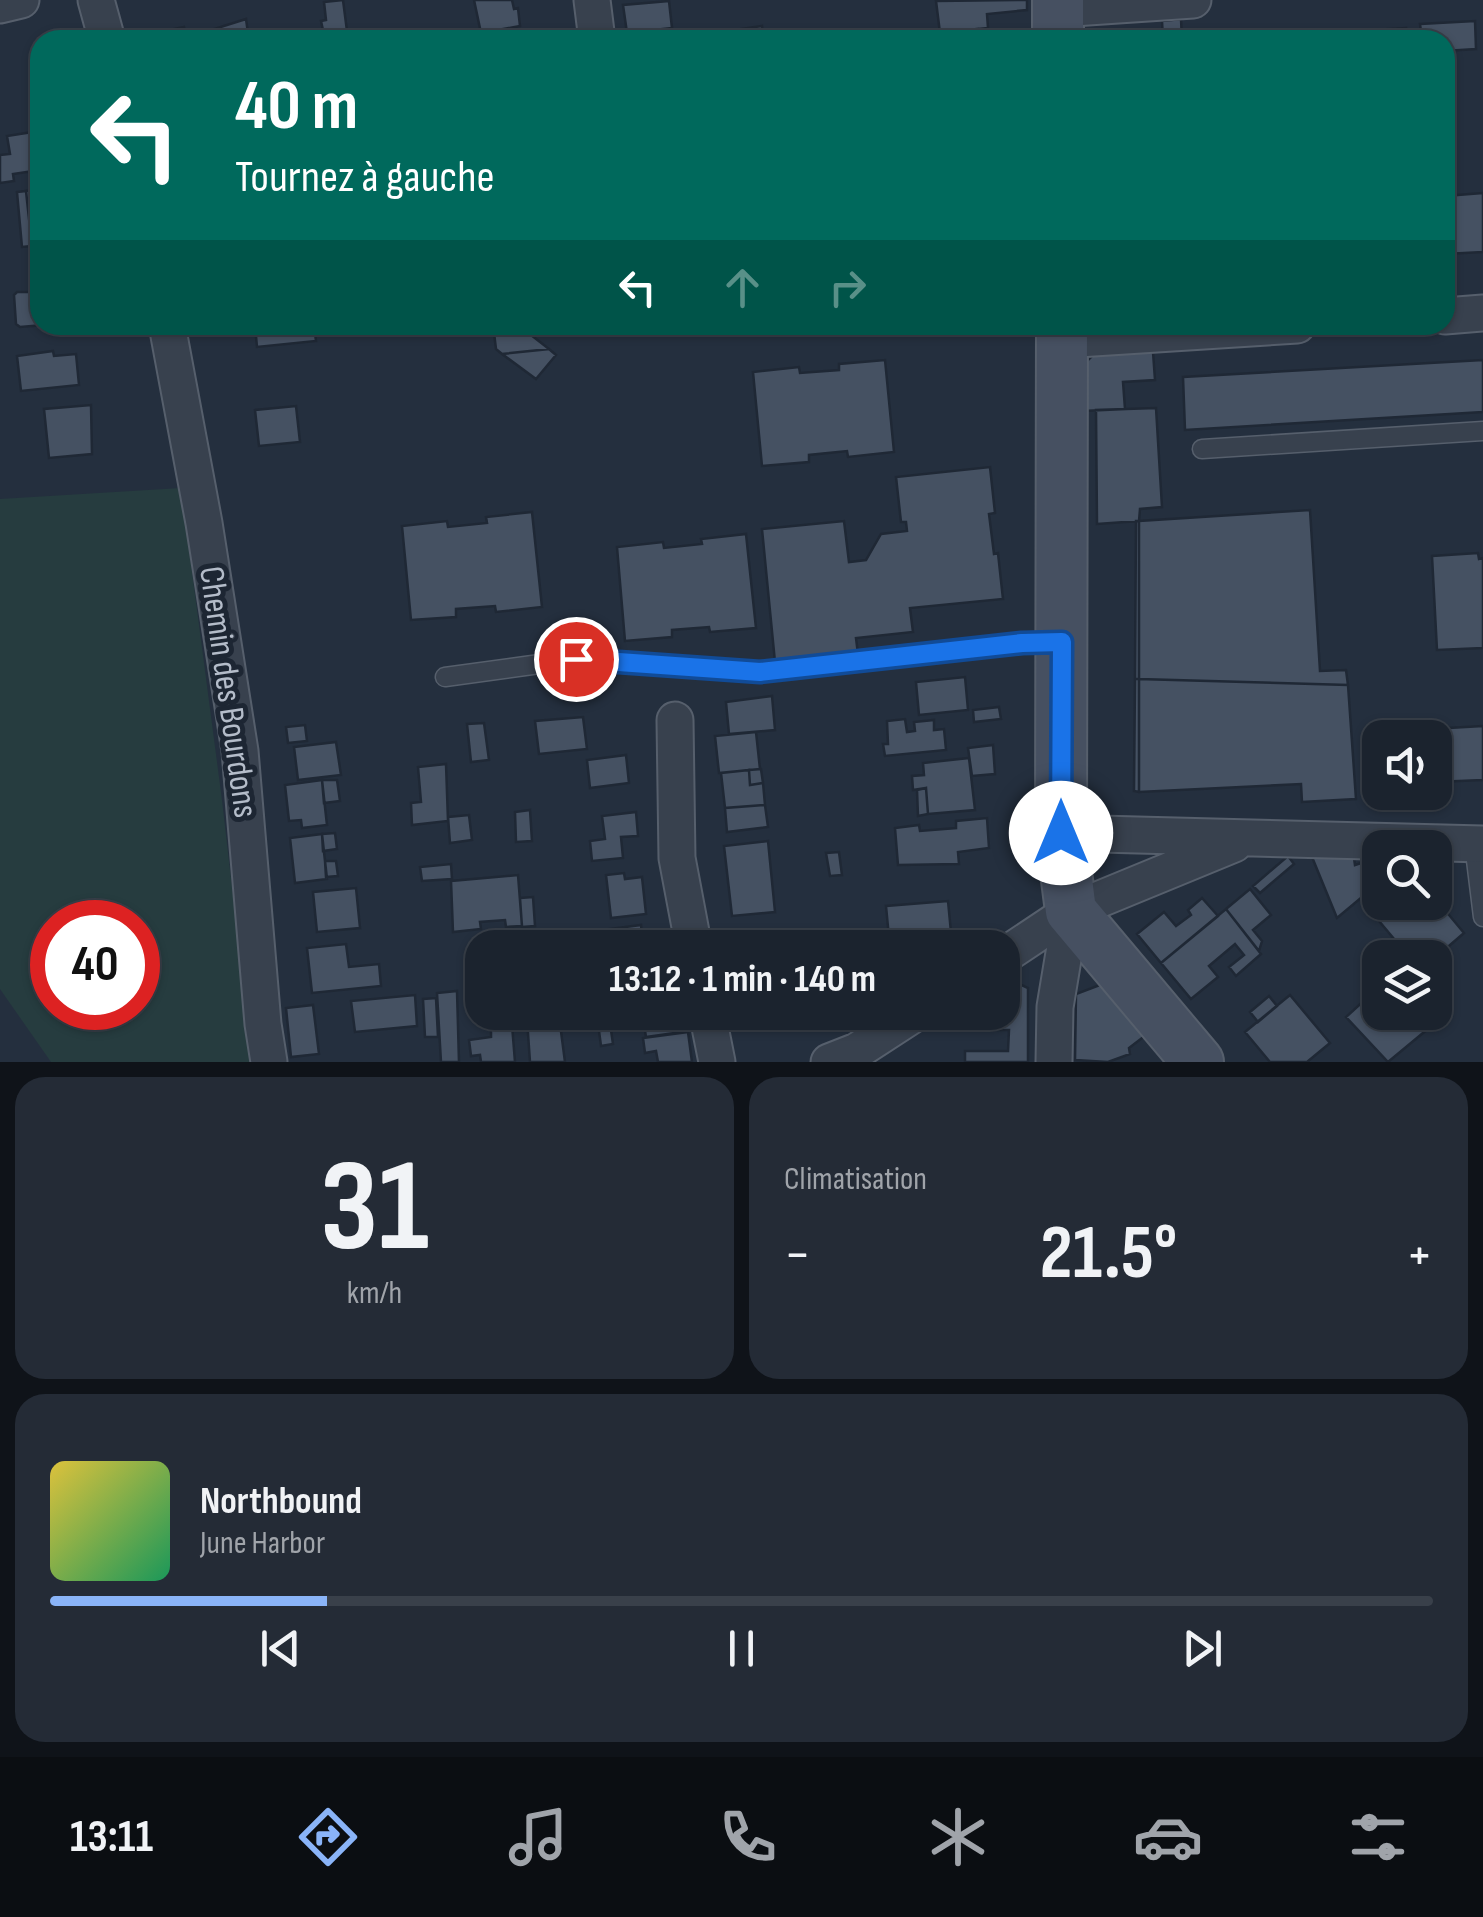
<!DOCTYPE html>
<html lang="fr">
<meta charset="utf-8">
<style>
body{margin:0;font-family:"Sofia Sans Condensed",sans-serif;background:#242b36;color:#f1f3f6;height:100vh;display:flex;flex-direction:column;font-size:38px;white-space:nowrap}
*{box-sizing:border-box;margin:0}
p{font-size:32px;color:#a0a4aa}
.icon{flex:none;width:55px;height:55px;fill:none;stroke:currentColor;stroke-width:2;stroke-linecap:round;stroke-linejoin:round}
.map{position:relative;height:1062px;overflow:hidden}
.panel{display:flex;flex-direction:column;gap:15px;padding:15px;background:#0f1319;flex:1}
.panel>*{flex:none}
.top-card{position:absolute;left:30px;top:30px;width:1425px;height:305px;border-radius:30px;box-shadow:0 2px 8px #0004,0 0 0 2px #39404a;background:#00695c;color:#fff;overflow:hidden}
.fabs{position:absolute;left:1362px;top:720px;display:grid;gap:20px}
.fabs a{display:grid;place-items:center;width:90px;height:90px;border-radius:20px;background:#1b232e;box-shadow:0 2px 8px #0004,0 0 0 2px #39404a;font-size:50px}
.speed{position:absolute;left:30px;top:900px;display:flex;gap:20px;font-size:50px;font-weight:700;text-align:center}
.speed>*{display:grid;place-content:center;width:130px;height:130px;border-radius:50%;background:#1b232e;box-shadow:0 2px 8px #0004,0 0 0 2px #39404a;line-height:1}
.speed .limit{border:15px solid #d22;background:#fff;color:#111}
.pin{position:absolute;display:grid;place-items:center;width:85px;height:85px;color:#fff;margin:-42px;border:5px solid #fff;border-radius:50%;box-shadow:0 2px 10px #0007}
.me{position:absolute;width:110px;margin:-55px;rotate:0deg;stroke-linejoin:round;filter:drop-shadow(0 0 8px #0008)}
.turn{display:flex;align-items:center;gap:35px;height:210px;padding:0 40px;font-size:45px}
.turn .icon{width:130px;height:130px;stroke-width:2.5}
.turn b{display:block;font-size:70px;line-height:85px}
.lanes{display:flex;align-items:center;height:95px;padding:0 40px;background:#0003;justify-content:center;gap:50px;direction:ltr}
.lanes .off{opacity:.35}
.big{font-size:75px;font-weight:700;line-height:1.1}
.panel .card{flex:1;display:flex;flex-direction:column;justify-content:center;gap:15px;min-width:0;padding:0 35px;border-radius:30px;background:#242b36}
.panel .dial{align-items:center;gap:0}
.dial b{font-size:130px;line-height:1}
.song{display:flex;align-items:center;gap:30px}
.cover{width:120px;height:120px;border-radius:15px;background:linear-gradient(135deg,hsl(50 70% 55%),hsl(150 70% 35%))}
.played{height:10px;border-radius:5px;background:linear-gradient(90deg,#8ab4f8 20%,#39404a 20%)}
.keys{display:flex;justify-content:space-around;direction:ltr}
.heat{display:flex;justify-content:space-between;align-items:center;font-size:55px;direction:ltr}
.panel .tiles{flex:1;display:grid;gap:15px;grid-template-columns:1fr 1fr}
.card:last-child{grid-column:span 2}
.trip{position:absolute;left:465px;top:930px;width:555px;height:100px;border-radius:30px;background:#1b232e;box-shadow:0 2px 8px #0004,0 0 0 2px #39404a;font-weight:700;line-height:100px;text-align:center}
.dock{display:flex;height:160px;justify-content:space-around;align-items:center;background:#0b0e12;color:#a0a4aa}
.dock .icon{width:70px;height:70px}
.dock .current{color:#8ab4f8}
.dock b{font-size:45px;color:#f1f3f6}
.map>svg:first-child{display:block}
.green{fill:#263c3f;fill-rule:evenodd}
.building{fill:#455162;stroke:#1f2835;stroke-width:2.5}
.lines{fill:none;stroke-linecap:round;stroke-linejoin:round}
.lane-casing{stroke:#565f6c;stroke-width:21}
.street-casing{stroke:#565f6c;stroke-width:39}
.secondary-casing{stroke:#565f6c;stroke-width:54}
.lane{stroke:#38414e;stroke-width:18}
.street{stroke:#38414e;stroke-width:35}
.secondary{stroke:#465061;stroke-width:50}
.route-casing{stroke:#114b97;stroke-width:25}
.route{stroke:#1a73e8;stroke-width:18}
.labels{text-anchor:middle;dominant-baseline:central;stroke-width:10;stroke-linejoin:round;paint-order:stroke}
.street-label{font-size:35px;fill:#b4bcc9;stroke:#1d2633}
</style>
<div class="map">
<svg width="1483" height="1062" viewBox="0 0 1483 1062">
<rect width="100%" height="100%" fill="#242f3e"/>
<!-- green -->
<path class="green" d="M181 488 222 800 252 1062H51L0 989V499ZM52 922H138V1008H52Z"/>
<!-- building -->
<path class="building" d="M343 0 347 31 324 35 321 21 326 20 324 2Z
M474 0H512L514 9 518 8 520 26 481 33Z
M1027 0V10L987 14 988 28 940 33 936 1Z
M669 1 672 28 627 33 623 5Z
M246 19 249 40H213L211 30Z
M1181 19 1182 40H1163L1162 21Z
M1475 21 1476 49 1445 51V40H1422L1420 24Z
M762 26 763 40H742L741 29Z
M184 27 187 40H162L160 32Z
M672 28 674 40H628L627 33Z
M1406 28 1407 40H1342V32Z
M978 29 979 40H922L921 35Z
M1330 30 1331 40H1287V33Z
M39 131 40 170 13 174 14 181 0 183V155L10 154 7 136Z
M40 190V245L32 246 26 191Z
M26 191 32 246 22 247 17 192Z
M1483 193V252L1445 254V196Z
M40 287V325H44L20 327 16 324 14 295 17 292H35L36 288Z
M255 325H314L316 341 257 347Z
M493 325H525L526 331 549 349 502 354 496 349Z
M549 349 556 355 536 379 502 354Z
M53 351 54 356 76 354 79 385 21 391 17 356Z
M1153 352 1155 380 1123 382 1125 409 1083 411 1084 364 1093 355Z
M885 360 894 452 848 457 847 451 809 455V462L762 466 753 372 799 367 800 373 839 370V364Z
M1483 360V412L1185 430 1183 377Z
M91 405 92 454 49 458 44 409Z
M296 406 300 442 259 446 255 410Z
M1156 408 1162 507 1140 509 1139 521 1097 524 1096 410Z
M990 467 995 513 989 514 994 554 998 553 1003 599 910 608 913 632 856 638 858 654 775 662 762 529 844 521 849 562 866 560 881 534 907 531 906 522H901L896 477Z
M1310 510 1320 671 1346 670 1348 685 1139 679V521Z
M532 512 542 607 496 612 495 606 456 609V617L411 620 402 526 447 521 448 527 487 523 486 517Z
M1136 521H1139V679H1135Z
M746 534 756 628 710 632 709 627 672 630V637L625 641 617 547 663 542 664 548 702 544 701 539Z
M1478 553 1479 559 1483 558V648L1437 650 1432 556Z
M965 677 968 710 919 715 916 682Z
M1135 679H1139V792L1134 791Z
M1139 679 1348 685 1356 799 1302 802 1301 784 1139 792Z
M772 696 775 730 729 734 726 702Z
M999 707 1001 719 974 722 973 710Z
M583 717 587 749 539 754 535 721Z
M905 719 907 732 915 731 914 722 934 720V730L944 729 946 750 885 756 883 744H888L887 721Z
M484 723 489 760 471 762 467 724Z
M305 725 307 741 288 743 286 727Z
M1483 726V780L1435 782V738H1432L1431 729Z
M756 732 760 769 719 773 715 736Z
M336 742 341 775 298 780 294 747Z
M993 745 995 774 972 776 968 748Z
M626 755 629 783 590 788 587 760Z
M969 758 975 810 928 814 926 788 913 790 912 776 924 775 923 763Z
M446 764 448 821 412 825 411 803 421 802 418 767Z
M761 769 763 783 750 785 749 770Z
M749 770 750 785 763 783 765 805 725 808 721 773Z
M322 780H337L340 801 324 803Z
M322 780 327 825 302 828 301 820 289 821 285 785Z
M926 788 928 814 918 816 917 790Z
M765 805 768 827 727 832 725 808Z
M530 810 532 841 516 842 515 812Z
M636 812 638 836 621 837 623 858 592 861 590 841 605 839 602 816Z
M469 815 472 840 450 843 448 817Z
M987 818 989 848 958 852 959 864 898 865 895 828 919 825 920 831 956 828V821Z
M335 833 337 849 323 851 322 834Z
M322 834 327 879 295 883 290 838Z
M768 841 775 912 732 916 724 846Z
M839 852 842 875 830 876 826 853Z
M1288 856 1294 864 1260 893 1253 886Z
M1312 857 1354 858 1355 865 1373 859 1380 873V882L1337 918Z
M325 861H336L338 876 326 877Z
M451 864 452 879 422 881 420 867Z
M624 873 625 879 642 877 646 914 611 918 606 875Z
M518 875 522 926 506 927 505 920 480 922 481 929 453 932 451 881Z
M356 888 360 928 317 932 313 892Z
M1250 889 1271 915 1253 930 1262 941 1259 951 1226 909Z
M533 897 535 926 522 927 520 898Z
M1202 898 1218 916 1161 963 1137 934 1164 912 1176 926 1191 915 1188 910Z
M1435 898 1464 933 1435 958H1410L1379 921 1402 902H1435Z
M948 901 952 943 936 944V948H890L886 906Z
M1226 909 1261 954 1236 976 1229 967 1244 955 1235 944 1209 966 1218 977 1191 999 1161 963Z
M641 925 643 948H587V943L602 940V930Z
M346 944 349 967 379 964 381 986 312 993 307 948Z
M1009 979 1028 988V1062H965V1051H1008L1009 1030H992L976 1012H1002V984Z
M1105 983 1146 1035 1129 1048 1130 1054 1108 1062 1075 1060 1076 994Z
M1380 986V1012H1416L1429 1028 1388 1062 1346 1017Z
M457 991 459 1062H441L437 993Z
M415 995 417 1026 355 1032 351 1001Z
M1290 995 1330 1043 1307 1062H1270L1245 1032Z
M1269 996 1277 1006 1258 1022 1250 1012Z
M436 998 438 1037H425L423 999Z
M313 1005 319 1054 291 1057 286 1008Z
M642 1012H679L682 1032 646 1037Z
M743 1012H784L745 1021Z
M559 1016 565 1062H530L527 1019Z
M512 1025 515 1062H481L480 1055 471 1056 469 1040 491 1037V1029Z
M611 1030 613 1044 601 1046 599 1031Z
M688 1032 692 1062H658L656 1051 645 1053 643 1038Z"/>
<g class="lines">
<!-- lane casing -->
<g class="lane-casing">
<path id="lane" d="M1202 449 1483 431
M445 677 576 659 760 673 1022 643H1056
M1474 844 1483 917"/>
</g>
<!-- street casing -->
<g class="street-casing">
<path id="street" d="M96 0 107 40
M592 0 597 40
M0 5 21 0
M1058 9 1193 0
M1445 316 1483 313
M167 325 204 523 240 751 263 1024 269 1062
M1062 340 1297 325
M675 720 677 858 694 948
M1061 833 1483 844
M1002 957 1071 911 1234 844
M707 1012 717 1062
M829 1062 857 1051 917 1012
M1054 1062 1055 1007 1071 911"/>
</g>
<!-- secondary casing -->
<g class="secondary-casing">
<path id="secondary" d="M1058 0V40
M1062 325 1061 833 1071 911 1198 1062"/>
</g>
<!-- lane -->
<use href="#lane" class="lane"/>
<!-- street -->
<use href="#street" class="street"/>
<!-- secondary -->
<use href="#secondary" class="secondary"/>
</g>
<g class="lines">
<!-- route casing -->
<g class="route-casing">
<path id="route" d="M576 659 760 672 1022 643 1062 642 1061 833"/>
</g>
<!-- route -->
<use href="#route" class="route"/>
</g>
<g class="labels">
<!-- street labels -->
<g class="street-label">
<text transform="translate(228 692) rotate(82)">Chemin des Bourdons</text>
</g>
</g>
</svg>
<div class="fabs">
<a><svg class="icon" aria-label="sound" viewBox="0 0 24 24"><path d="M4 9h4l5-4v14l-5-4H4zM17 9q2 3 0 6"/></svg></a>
<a><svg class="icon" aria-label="search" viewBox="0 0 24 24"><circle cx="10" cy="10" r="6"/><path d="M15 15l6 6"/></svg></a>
<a><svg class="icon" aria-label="layers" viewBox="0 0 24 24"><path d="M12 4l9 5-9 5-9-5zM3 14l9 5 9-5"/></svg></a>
</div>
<div class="speed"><div class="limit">40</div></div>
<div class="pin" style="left:576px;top:659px;background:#d93025"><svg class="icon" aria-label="arrive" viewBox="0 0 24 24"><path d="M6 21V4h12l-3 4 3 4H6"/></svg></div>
<svg class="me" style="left:1061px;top:833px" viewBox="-20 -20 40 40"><circle r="19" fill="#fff"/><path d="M0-13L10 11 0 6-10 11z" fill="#1a73e8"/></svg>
<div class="trip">13:12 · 1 min · 140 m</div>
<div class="top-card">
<div class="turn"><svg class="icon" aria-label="left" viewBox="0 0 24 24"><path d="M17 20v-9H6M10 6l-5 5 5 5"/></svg><div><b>40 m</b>Tournez à gauche</div></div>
<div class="lanes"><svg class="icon" aria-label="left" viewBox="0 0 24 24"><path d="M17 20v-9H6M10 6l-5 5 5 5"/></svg><svg class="icon off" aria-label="ahead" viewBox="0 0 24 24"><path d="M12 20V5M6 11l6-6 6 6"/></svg><svg class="icon off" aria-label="right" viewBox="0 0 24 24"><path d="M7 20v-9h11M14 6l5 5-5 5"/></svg></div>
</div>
</div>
<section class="panel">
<div class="tiles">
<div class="card dial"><b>31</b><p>km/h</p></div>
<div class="card"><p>Climatisation</p>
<div class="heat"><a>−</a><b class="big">21.5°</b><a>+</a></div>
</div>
<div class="card">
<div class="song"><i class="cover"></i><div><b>Northbound</b><p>June Harbor</p></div></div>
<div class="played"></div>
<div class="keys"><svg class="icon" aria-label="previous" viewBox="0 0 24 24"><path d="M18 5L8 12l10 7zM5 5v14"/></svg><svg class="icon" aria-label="pause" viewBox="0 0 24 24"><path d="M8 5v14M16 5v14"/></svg><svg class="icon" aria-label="next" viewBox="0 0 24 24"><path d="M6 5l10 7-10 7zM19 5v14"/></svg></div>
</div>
</div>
</section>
<nav class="dock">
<b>13:11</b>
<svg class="icon current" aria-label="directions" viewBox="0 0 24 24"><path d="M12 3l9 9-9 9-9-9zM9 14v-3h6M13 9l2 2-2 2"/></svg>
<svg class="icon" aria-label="music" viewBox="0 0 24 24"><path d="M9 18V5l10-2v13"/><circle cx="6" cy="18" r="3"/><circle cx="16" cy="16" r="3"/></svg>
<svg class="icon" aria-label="phone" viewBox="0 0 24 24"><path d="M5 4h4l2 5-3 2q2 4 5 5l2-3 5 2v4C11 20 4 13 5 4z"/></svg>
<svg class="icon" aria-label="climate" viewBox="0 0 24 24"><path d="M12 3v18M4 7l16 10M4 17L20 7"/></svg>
<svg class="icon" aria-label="car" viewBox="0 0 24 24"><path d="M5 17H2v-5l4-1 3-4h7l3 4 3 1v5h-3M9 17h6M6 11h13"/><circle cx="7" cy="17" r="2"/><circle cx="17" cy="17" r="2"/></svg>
<svg class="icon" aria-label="filters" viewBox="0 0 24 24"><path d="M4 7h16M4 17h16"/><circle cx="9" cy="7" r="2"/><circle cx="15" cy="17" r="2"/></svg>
</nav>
